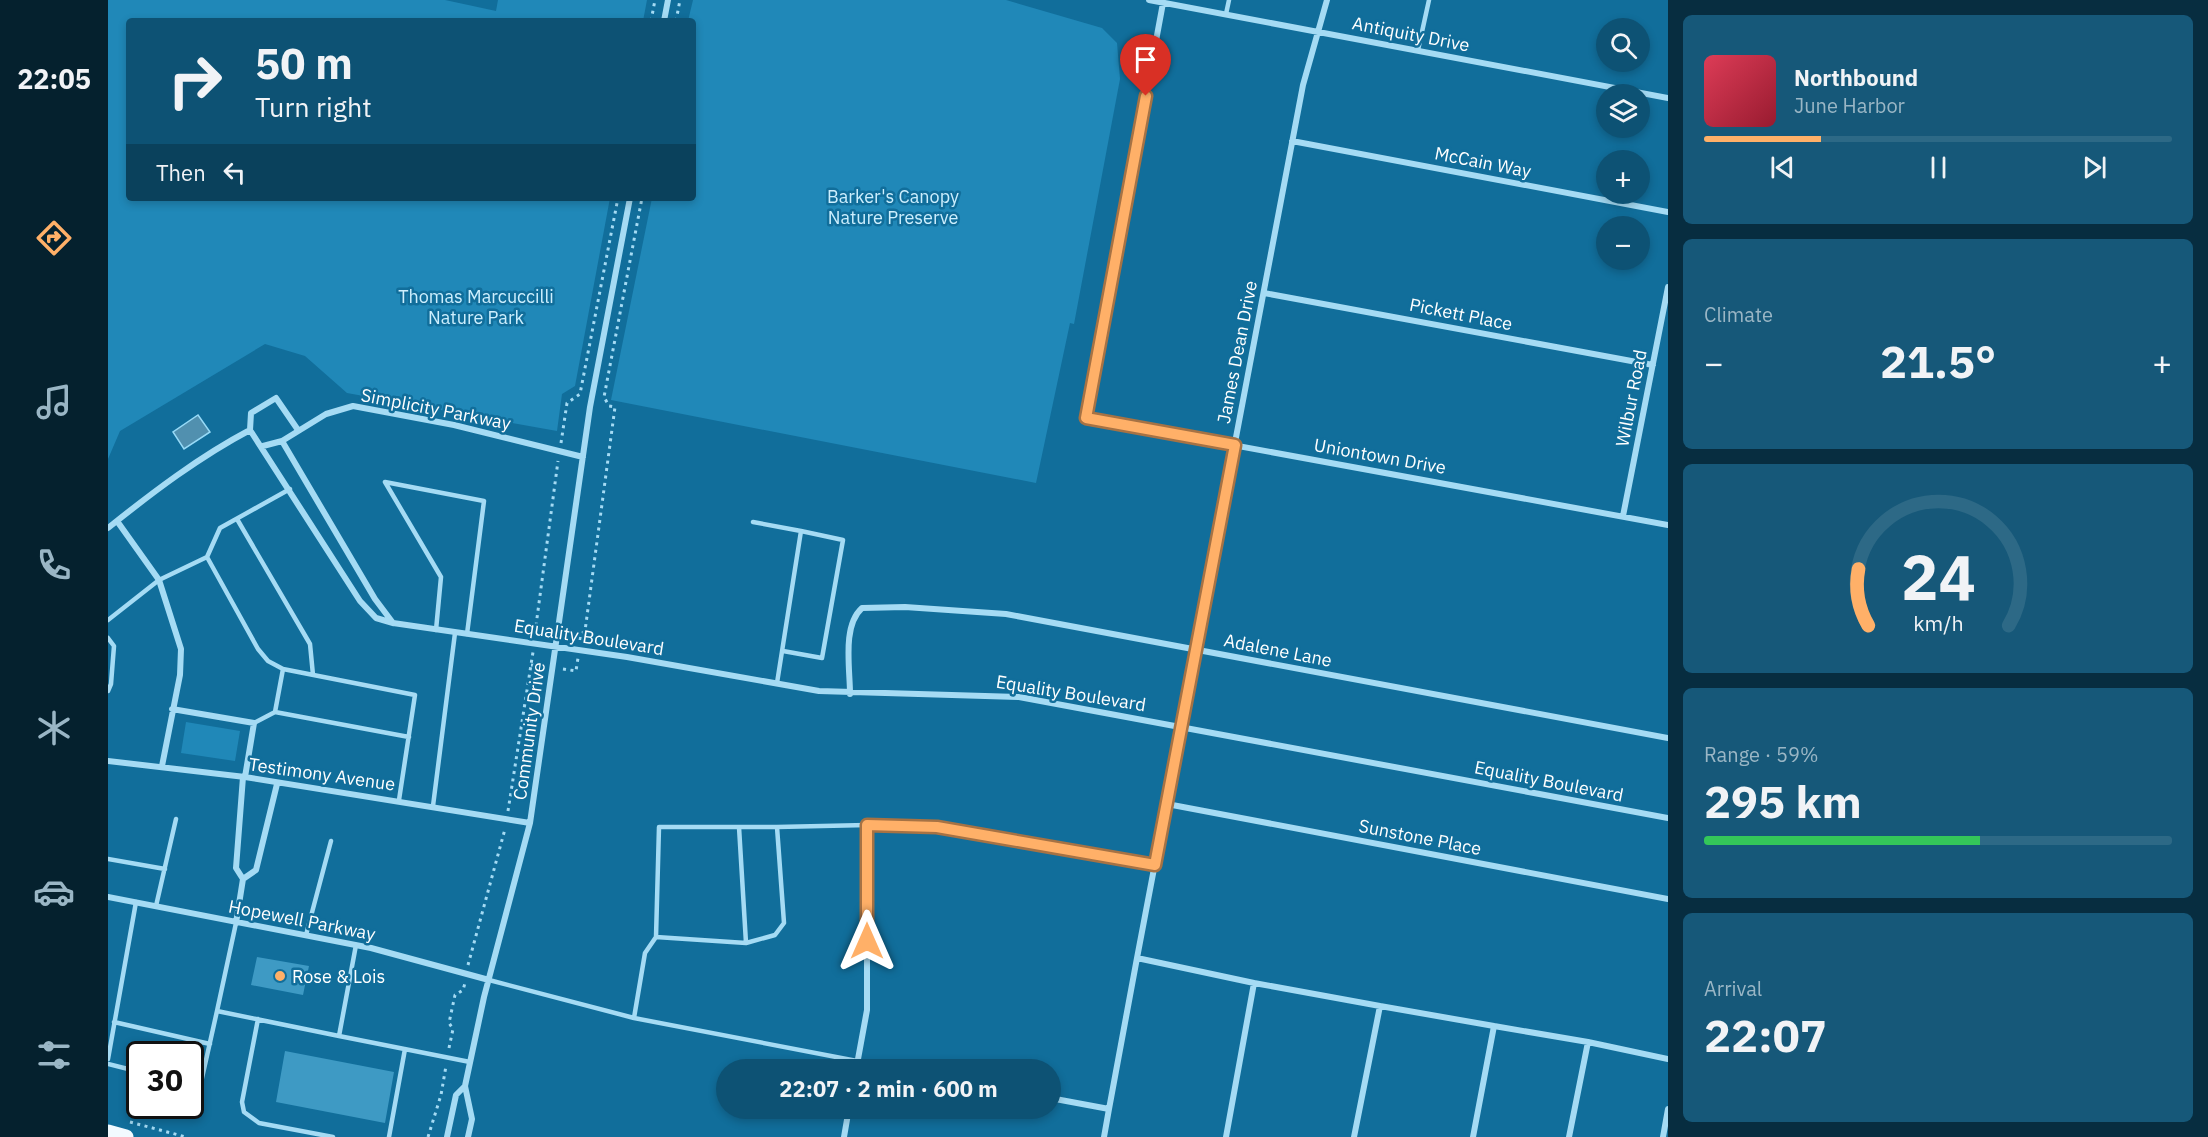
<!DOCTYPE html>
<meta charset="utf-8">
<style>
body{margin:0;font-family:"IBM Plex Sans",sans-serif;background:#165879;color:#f1f3f6;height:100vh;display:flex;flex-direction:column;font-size:22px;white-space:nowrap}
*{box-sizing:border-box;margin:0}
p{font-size:20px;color:#9ab6c5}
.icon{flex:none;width:33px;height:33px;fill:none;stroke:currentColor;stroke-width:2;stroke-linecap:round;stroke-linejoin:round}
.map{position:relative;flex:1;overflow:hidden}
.panel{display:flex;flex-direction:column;gap:15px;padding:15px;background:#072d40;width:540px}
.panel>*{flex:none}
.guide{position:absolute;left:18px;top:18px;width:570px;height:183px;border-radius:6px;box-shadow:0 3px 9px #0003;background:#0d5274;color:#f1f3f6;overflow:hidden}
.buttons{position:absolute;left:1488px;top:18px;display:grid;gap:12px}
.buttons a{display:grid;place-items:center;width:54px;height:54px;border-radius:50%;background:#0d5274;box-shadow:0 3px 9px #0003;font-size:30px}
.speed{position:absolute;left:18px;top:1041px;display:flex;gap:12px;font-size:30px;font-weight:700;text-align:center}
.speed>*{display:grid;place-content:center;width:78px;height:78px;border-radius:50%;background:#0d5274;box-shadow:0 3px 9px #0003;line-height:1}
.speed .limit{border:3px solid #111;border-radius:9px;background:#fff;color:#111}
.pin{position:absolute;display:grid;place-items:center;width:51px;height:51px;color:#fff;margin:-62px -26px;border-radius:50% 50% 50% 0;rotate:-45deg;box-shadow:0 0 6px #0007}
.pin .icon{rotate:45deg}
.me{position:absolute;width:66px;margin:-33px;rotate:0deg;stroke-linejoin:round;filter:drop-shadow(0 0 4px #0008)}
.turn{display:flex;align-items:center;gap:21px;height:126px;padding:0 30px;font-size:27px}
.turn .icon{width:78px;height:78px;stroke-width:2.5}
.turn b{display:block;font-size:42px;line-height:51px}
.then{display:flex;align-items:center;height:57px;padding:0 30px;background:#0003;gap:12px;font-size:22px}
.big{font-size:45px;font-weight:800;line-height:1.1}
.panel .tile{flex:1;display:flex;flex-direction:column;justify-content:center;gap:9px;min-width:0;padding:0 21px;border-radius:9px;background:#165879}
.panel .dial{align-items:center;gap:0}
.dial svg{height:156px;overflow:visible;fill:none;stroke:#2d6986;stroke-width:7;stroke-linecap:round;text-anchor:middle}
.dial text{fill:#f1f3f6;stroke:none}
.song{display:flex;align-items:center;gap:18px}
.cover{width:72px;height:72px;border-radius:9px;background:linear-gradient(135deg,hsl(350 70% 55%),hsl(350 70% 35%))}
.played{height:6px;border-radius:3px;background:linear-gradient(90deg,#ffb068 25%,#2d6986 25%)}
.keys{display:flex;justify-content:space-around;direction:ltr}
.heat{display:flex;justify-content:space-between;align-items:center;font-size:33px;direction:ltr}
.charge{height:9px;border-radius:4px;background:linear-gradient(90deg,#34c759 59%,#2d6986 0)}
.trip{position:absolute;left:608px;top:1059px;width:345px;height:60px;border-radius:30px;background:#0d5274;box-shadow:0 3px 9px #0003;font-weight:800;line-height:60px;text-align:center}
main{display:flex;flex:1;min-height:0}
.tab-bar{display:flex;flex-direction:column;width:108px;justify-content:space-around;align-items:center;background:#05212e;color:#9ab6c5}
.tab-bar .icon{width:42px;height:42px}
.tab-bar .on{color:#ffb068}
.tab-bar b{font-size:27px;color:#f1f3f6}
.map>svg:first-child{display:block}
.green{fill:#2088b8}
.water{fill:#5190af;stroke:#97daf7;stroke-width:1.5}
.building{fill:#3e9ac4}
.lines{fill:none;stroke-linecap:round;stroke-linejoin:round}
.path{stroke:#a5dbf4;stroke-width:3;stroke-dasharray:3 4.5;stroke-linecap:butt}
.lane{stroke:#a5dbf4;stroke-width:4.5}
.street{stroke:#a5dbf4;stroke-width:6}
.primary{stroke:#f2faff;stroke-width:15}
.route-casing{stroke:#a67244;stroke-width:15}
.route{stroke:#ffb068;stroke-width:10}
.poi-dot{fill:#ffb068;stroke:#116e9b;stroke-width:2}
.labels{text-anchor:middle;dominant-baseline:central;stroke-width:5;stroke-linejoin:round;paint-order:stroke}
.street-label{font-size:18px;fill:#fff;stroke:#116e9b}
.park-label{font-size:18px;fill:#cdeffe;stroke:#116e9b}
.poi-label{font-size:18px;fill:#fff;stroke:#116e9b;text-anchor:start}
</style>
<main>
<nav class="tab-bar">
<b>22:05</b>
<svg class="icon on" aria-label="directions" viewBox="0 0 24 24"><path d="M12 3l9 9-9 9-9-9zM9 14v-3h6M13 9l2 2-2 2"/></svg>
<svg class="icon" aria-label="music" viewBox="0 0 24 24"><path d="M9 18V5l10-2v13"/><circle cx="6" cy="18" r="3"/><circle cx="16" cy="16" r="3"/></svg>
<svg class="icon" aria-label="phone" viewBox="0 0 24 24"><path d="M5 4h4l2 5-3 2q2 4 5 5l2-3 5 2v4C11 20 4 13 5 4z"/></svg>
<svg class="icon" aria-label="climate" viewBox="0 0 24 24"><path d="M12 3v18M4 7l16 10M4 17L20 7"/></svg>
<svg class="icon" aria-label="car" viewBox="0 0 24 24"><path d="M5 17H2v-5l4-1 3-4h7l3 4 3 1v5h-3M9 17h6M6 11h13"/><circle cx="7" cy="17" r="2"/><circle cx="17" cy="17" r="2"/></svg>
<svg class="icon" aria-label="filters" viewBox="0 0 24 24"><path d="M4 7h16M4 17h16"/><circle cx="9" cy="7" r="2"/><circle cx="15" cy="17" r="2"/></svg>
</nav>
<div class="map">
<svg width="1560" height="1137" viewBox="0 0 1560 1137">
<rect width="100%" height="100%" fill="#116e9b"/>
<!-- green -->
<path class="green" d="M0 0H337L388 11 390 0H539L535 21H21V198H502L467 386 454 394 449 431 239 393 197 356 157 344 12 431 0 459Z
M585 0H898L994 28 1009 43 1012 79 966 324 962 323 928 483 503 400 544 198H585V21H580Z
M78 722 132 731 127 761 73 753Z"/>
<!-- water -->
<path class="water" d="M90 415 102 432 76 449 65 432Z"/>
<!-- building -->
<path class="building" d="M149 957 201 966 195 995 143 985Z
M177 1051 286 1072 277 1123 168 1102Z"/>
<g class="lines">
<!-- path -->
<path class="path" d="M543 21 547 0
M568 21 572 0
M453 443 459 403 472 394 510 198
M427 633 450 461
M472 640 473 634 477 631 507 407 501 406 496 397 534 198
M423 665 436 666
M455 669 468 671 470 658
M400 811 425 652
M360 965 397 829
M341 1048 345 1029 341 1023 347 995 355 990 357 983
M22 1122 78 1137
M320 1137 333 1095 338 1066"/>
<!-- lane -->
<path class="lane" d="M1118 14 1121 0
M1310 50 1321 0
M129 519 202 644 205 675
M645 522 693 531 669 683
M99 557 112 528 182 489
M0 620 51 580 99 557 150 649 160 661 175 669 307 695 291 800
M328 630 333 577 277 482 376 501 359 634
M0 638 6 646 3 684 0 691
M675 651 714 658 735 540 693 531
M167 712 301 737
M146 723 167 712 175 669
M325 806 347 633
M631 827H551L548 937 638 943
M669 827H631L638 943 667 935 676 923 669 827 759 825
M0 859 57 869
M48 906 68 819
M128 923 109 1011 231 1036 248 945
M198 935 223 841
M381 980 526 1018 749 1061
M526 1018 537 953 548 937
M150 1019 134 1102 136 1112 151 1123 225 1137
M6 1022 102 1044
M231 1036 362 1062
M0 1059 28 902
M0 1064 32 1072
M82 1085 92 1087 109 1011
M281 1137 297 1049"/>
<!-- street -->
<path class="street" d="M1041 0 1560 98
M1055 3 978 418 1560 525
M556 21 560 0
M1184 141 1560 212
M1156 293 1545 365
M142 430 143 413 168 398 190 430
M174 441 267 599 285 623
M155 446 174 441 218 414 245 406 346 425 475 457
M1515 516 1560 287
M9 521 51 580 73 649 72 675 54 766
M0 528C45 492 91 457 142 430L252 601 268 618 285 623 519 657 711 691 911 697 1560 818
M742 694C742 668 734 626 754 608L797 607 898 614 1560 738
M64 709 146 723 137 777
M0 761 137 777 422 823
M1059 804 1560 899
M135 879 148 870 169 784
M0 897 263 948 381 980
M128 923 135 879 128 868 135 777
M1029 958 1195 85 1219 0
M1146 983 1272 1006 1246 1137
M1272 1006 1386 1026 1365 1137
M1386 1026 1480 1042 1461 1137
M1480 1042 1560 1059
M749 1061 794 1070
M748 1070 759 1010V825L829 827 1047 865
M942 1098 1001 1109 996 1137
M1001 1109 1029 958 1146 983 1118 1137
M339 1137 348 1095 357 1086
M360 1137 364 1119 357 1086 376 997 422 823 482 407 522 198
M736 1137 741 1108
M1555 1137 1560 1109"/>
<!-- primary -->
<path class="primary" d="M0 1132 18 1137"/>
</g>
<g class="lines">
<!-- route casing -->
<g class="route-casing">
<path id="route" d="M759 941V825L829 827 1047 865 1127 445 978 418 1038 96"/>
</g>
<!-- route -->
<use href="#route" class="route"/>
</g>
<!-- markers -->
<circle class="poi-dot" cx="172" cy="976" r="6"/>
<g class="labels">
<!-- street labels -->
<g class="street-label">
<text transform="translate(1303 34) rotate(11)">Antiquity Drive</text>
<text transform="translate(1375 162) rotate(11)">McCain Way</text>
<text transform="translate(1353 314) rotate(11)">Pickett Place</text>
<text transform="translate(1129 352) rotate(-79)">James Dean Drive</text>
<text transform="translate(1523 398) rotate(-79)">Wilbur Road</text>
<text transform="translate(328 409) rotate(11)">Simplicity Parkway</text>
<text transform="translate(1272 456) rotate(10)">Uniontown Drive</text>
<text transform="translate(481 637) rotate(9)">Equality Boulevard</text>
<text transform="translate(1170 650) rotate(11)">Adalene Lane</text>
<text transform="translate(963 693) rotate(9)">Equality Boulevard</text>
<text transform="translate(421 731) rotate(-82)">Community Drive</text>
<text transform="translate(214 774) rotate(8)">Testimony Avenue</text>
<text transform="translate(1441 781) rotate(11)">Equality Boulevard</text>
<text transform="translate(1312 837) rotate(11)">Sunstone Place</text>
<text transform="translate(194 920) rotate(11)">Hopewell Parkway</text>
</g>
<!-- park labels -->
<g class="park-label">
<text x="785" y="196">Barker's Canopy<tspan x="785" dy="21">Nature Preserve</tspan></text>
<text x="368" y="296">Thomas Marcuccilli<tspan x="368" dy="21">Nature Park</tspan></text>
</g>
<!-- poi labels -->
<g class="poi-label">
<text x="184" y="976">Rose &amp; Lois</text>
</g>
</g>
</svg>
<div class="buttons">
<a><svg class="icon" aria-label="search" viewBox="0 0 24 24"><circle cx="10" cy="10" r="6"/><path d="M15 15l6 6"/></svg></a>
<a><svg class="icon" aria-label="layers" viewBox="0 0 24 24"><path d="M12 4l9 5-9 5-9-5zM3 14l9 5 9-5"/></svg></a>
<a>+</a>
<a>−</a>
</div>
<div class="speed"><div class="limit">30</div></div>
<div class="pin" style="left:1038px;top:96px;background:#d93025"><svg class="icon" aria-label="arrive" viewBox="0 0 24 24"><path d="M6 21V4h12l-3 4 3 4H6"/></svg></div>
<svg class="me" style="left:759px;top:941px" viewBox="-20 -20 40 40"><path d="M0-17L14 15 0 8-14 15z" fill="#ffb068" stroke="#fff" stroke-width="4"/></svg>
<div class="trip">22:07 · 2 min · 600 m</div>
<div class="guide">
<div class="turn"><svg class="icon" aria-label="right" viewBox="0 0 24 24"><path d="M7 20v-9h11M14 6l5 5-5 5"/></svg><div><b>50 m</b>Turn right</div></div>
<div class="then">Then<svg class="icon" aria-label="left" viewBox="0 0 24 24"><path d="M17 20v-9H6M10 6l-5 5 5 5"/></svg></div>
</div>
</div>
<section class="panel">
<div class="tile">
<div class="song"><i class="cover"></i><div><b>Northbound</b><p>June Harbor</p></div></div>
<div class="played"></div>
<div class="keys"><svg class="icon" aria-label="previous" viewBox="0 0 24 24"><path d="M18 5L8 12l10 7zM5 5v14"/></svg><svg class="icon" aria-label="pause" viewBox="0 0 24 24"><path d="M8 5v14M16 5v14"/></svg><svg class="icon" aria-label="next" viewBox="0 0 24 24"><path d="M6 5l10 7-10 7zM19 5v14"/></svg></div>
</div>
<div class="tile"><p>Climate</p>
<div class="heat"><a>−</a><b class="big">21.5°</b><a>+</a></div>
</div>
<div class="tile dial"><svg viewBox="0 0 100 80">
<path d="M14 69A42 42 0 1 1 86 69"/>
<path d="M14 69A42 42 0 0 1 9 40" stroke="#ffb068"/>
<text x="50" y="56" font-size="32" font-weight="700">24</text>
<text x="50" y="72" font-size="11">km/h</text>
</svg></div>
<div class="tile"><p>Range · 59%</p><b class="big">295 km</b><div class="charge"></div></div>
<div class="tile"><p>Arrival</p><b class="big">22:07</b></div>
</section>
</main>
